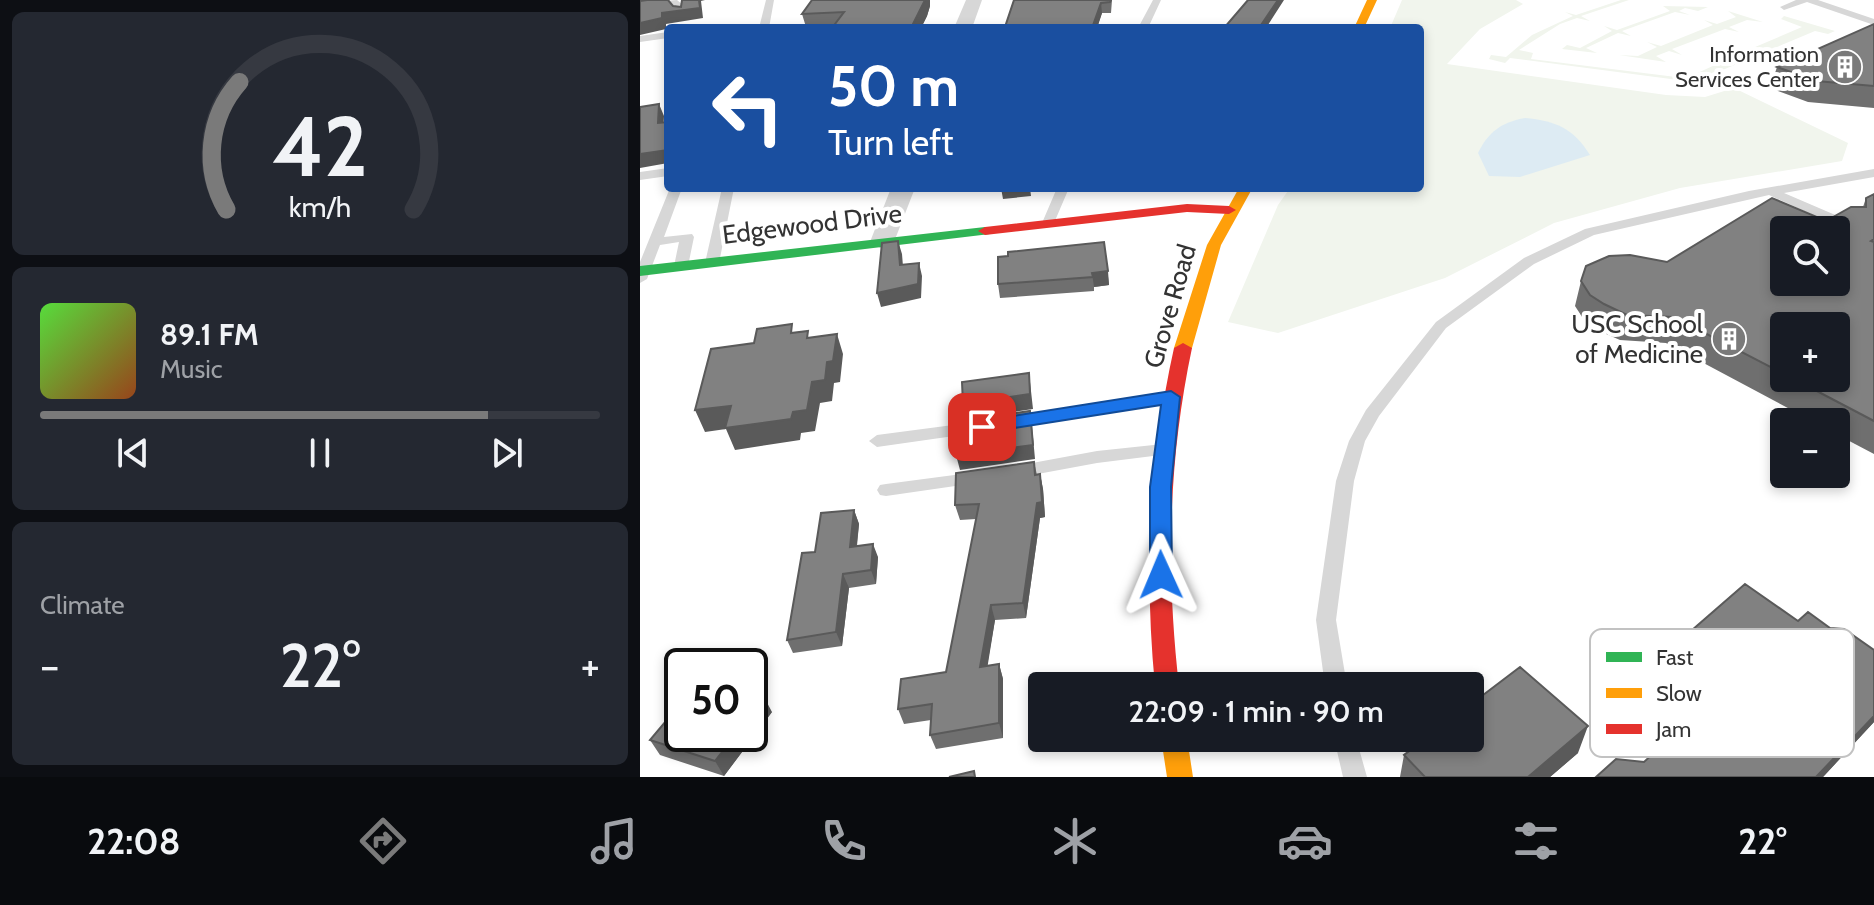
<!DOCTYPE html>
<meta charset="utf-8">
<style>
body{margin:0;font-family:Cabin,sans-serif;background:#242831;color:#f1f3f6;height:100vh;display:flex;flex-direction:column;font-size:30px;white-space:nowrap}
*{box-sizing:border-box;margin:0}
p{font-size:26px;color:#9ea1a6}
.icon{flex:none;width:44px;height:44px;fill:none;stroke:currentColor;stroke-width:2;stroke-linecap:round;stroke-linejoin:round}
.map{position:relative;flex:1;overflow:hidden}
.side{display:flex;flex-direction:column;gap:12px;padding:12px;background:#0d0f14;width:640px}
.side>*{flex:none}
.banner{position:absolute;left:24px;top:24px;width:760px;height:168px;border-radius:8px;box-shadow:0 4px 12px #0003;background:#1a4fa0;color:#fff;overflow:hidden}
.buttons{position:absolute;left:1130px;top:216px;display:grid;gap:16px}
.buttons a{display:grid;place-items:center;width:80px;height:80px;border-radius:8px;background:#171b24;box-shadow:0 4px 12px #0003;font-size:40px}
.speed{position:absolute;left:24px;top:648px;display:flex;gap:16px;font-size:40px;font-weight:700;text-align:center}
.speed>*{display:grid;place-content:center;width:104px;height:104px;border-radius:50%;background:#171b24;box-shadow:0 4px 12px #0003;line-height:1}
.speed .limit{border:4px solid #111;border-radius:12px;background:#fff;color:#111}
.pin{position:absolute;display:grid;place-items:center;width:68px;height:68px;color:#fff;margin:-34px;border-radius:16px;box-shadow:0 4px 12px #0006}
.me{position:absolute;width:88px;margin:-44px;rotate:359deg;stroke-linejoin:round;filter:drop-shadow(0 0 6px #0008)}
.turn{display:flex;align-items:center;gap:28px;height:168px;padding:0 32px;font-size:36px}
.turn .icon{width:104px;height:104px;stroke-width:2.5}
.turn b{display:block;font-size:56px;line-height:68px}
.big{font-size:60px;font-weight:600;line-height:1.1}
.side .widget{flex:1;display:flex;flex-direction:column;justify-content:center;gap:12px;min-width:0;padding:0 28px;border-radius:12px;background:#242831}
.side .dial{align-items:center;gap:0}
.dial svg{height:208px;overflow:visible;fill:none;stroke:#363941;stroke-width:7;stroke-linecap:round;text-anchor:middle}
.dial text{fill:#f1f3f6;stroke:none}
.song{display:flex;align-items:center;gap:24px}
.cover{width:96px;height:96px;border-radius:12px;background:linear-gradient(135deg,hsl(110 70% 55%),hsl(20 70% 35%))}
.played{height:8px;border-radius:4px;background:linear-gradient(90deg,#7a7a7a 80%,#363941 80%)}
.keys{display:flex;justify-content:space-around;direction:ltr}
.heat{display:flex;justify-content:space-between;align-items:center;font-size:44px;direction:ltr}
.trip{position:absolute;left:388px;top:672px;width:456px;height:80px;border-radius:8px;background:#171b24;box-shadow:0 4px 12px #0003;font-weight:600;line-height:80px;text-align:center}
.dock{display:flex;height:128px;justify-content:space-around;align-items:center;background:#090b0e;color:#9ea1a6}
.dock .icon{width:56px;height:56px}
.dock .current{color:#7a7a7a}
.dock b{font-size:36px;color:#f1f3f6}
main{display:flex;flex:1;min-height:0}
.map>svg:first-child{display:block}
.green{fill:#f1f5ed}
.water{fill:#ddebf3}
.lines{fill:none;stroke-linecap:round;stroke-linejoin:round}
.lane{fill:#d7d7d7;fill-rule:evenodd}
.street{fill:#d7d7d7;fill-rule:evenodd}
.fast{fill:#30b455;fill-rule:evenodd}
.slow{fill:#ff9f0a;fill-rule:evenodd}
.jam{fill:#e5322d;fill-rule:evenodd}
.wall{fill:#6f6f6f;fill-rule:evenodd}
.shaded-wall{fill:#5a5a5a}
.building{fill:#818181;stroke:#5a5a5a;stroke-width:2;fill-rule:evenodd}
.route{fill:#1a73e8;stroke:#114b97;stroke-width:2}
.labels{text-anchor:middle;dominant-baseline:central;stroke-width:8;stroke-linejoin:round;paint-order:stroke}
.far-poi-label{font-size:22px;fill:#333;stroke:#fff;text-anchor:end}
.street-label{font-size:26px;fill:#333;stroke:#fff}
.poi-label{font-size:26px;fill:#333;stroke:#fff;text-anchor:end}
.key{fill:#fff;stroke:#c2c2c2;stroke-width:2}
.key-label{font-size:22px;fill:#333}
</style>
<main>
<section class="side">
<div class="widget dial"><svg viewBox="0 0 100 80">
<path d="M14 69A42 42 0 1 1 86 69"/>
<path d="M14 69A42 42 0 0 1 19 20" stroke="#7a7a7a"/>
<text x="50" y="56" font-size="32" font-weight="700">42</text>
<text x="50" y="72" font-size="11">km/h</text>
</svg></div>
<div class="widget">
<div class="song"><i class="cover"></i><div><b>89.1 FM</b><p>Music</p></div></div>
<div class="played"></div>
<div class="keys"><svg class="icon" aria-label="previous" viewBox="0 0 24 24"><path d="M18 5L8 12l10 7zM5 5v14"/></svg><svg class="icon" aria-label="pause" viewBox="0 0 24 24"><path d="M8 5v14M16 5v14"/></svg><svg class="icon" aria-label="next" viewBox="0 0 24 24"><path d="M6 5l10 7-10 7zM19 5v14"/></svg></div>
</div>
<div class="widget"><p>Climate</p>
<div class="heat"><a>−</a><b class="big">22°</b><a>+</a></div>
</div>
</section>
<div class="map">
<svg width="1234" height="777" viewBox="0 0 1234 777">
<rect width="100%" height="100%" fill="#fff"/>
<!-- green -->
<path class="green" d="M762 0H876L883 4 840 29 807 64 1026 95 1065 97 1094 88 1208 143 1202 161 1040 188 914 223 805 278 638 333 588 322 638 205 650 188H780V28H750Z
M981 0H989L941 16 950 21 937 18 920 24 879 50 893 53 891 59 1036 77 1039 72 1053 75 1097 55 1086 50 1101 53 1162 27 1141 19 1144 16 1195 31 1188 34 1175 31 1113 57 1124 63 1109 59 1056 81 1068 87H1048L1046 81 870 58 865 63 849 59 851 55 866 57 892 35 933 16 925 12 936 15Z
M1023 6 1068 7 1058 11 1045 8 1039 11 1050 15 1035 12 982 31 991 36 978 33 946 48 957 53 922 49 927 45 940 48 972 31 964 26 977 30 1030 11Z
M1088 11 1123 22 1107 20 1089 27 1099 32 1085 29 1032 49 1042 55 1029 51 1016 56 1026 62 979 55 998 56 1017 47 1007 42 1021 46 1073 25 1064 20 1077 24 1096 17Z"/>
<!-- water -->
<path class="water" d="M885 118C916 121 933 128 950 155L880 177 849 176 838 153C848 132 862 122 885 118Z"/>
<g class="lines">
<!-- lane -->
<path class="lane" d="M37 0 43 5 45 15H39L32 5 0 9V3Z
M126 0H134L129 28H119Z
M513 0H521L508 28H498Z
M1156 0H1178L1234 19V25L1167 2 1144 10 1140 7Z
M28 32V38L0 42V36Z
M28 168V176L0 180V172Z
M1234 169V177L1144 193 1214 223V229H1204L1129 195 954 235 894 264 806 328 739 416 725 441 714 481 696 620 707 686H685L676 620 696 481 709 441 726 410 796 322 884 258 945 229 1109 191Z
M30 188H42L24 237 52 234 54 237 48 266 41 270 34 266 39 242 20 245 7 279 0 283V262Z
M82 188H94L79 263 72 267 65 263Z
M417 188H429L414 223 413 226H403L402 223Z
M529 392 535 393 537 397 535 401 371 429 363 423 371 417Z
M336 422 344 428 342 432 237 447 229 441 237 435Z
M523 444 529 446 532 450 529 454 457 463 376 478 370 476 367 472 370 468 376 466 457 451Z
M337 472 343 474 346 478 343 482 246 496 240 495 237 490 240 485 246 484Z
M694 738H716L727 777H703Z"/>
<!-- street -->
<path class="street" d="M326 0H342L332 28H314Z
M251 188H275L254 242 242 249 230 242Z"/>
<!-- fast -->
<path class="fast" d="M345 227 350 228V234L0 276V266Z"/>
<!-- slow -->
<path class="slow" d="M727 0H737L724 28H714Z
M599 188 612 189 581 245 552 348 549 352H537L534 348 567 245Z
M521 738H547L553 777H527Z"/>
<!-- jam -->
<path class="jam" d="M547 204 589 206 596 210 589 214 547 212 345 235 338 231 345 227Z
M543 343 552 348C528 461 526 572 539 686H515C504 571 509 461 534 348Z"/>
</g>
<!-- wall -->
<path class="wall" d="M290 0V6L287 16 281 28H192L194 26 166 27 162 14Z
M374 0H472L471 13H462L457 28H366V24Z
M1234 24V108L1168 102 1130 88 1137 67Z
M1234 194V454L1196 434V422H1174L1026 343 980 340 957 330 944 320 935 306 941 281 1027 262 1186 221 1223 207 1226 198ZM1144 326 1196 378H1144Z
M464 242 469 285 454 287V291L360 298 358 284Z
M394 462 397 475 400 474 403 489 405 517 400 518 386 618 355 620 347 666 359 664 363 679V738L296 749 290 735 291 720 264 724 258 709 306 672 336 519 320 520 315 505Z
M214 510 219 524 217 546 238 557 236 584 209 588 202 646 153 653 147 640 175 552Z
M1158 621 1190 628 1234 650V722L1183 777H956L1004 762 1043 725 1002 691 1013 664Z
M132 712 84 776 20 755 10 740Z
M938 753 910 777H760L764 755Z"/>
<!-- shaded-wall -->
<path class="shaded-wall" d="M59 0H65L61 1 63 18 26 24V29L0 35V23L22 13 60 8Z
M285 0H290V6L287 16 281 28H271Z
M638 0H644L626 28H619Z
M461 3 462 13 457 28H452Z
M19 104 24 116 23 135 18 123Z
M28 150V163L0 168V154Z
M361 188H390L391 196 363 199Z
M258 241 262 254 264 279 260 265Z
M279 263 282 276 281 298 241 307 237 293Z
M468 271 469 285 454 287 452 273Z
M197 334 203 354 200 382 194 383 192 401 180 403 175 431 161 433 160 440 95 450 86 429 65 432 55 410 91 406 153 412 172 382 187 362Z
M389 373 393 409 326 419 323 404Z
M390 411 392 426 395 459 320 470 316 455Z
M400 474 403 489 405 517 400 518 386 618 383 603Z
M214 510 219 524 215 560 210 547Z
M233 544 238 557 236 584 231 570Z
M203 574 209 588 202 646 196 632Z
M351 605 355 620 345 682 340 667Z
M359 664 363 679V738L359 723Z
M124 697 132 712 84 776 75 761 96 734H110V716Z
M1234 716V722L1183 777H1176Z
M948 726 938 753 910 777H888Z"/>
<!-- building -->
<path class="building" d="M7 0H28L33 6 41 7 42 0H59L60 8 22 13V18L0 23V1Z
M172 0H285L271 28H192L204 12 162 14Z
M374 0H471L470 2 461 3 452 28H368L366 24Z
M608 0H638L619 28H584Z
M1234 24V86L1176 81 1137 67Z
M19 104 18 123 28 122V150L0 154V107Z
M1234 194V239L1231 241 1234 242V421L1152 378H1196V326H1144V374L1034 317 987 315 964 304 950 295 941 281 946 266 969 256 990 255 1027 262 1132 198 1186 221 1211 207H1226V198ZM1144 230H1196V282H1144Z
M258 241 260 265 279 263 278 284 237 293 242 243Z
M464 242 468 271 452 273 453 277 358 284V257L368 256V252Z
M152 324 151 333 168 331 167 338 197 334 193 361 187 362 185 380 172 382 167 410 153 412 151 419 85 428 91 406 55 410 71 349 114 343 117 329Z
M389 373 390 394 323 404 322 382Z
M390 411 393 445 316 455V426L323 425V421Z
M394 462 395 475 400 474 402 502 397 503 383 603 351 605 340 667 359 664V723L290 735 292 704 258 709 261 679 306 672 339 504 315 505 316 473Z
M214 510 210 547 233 544 231 570 203 574 196 632 147 640 162 553 175 552 181 513Z
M1105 584 1158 621 1168 612 1190 628 1204 629 1234 650V716L1176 777H956L976 759 1004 762 1065 706 1013 664Z
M880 667 948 726 888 777H785L764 755 787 738H830V705Z
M110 693 124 697 110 716Z
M42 702V734H96L75 761 10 740Z
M334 771 335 777H309Z"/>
<!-- route -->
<path class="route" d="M531 391 540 397 531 487 532 575 528 581H513L510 575V487L521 405 342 433 333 427 342 421Z"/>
<!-- icons -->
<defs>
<g id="building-disc" transform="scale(1.8)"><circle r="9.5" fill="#7a7a7a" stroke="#fff"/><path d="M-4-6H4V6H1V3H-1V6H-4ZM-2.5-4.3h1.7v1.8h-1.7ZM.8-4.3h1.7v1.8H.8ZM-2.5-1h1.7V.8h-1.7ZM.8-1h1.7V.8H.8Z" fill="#fff"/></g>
</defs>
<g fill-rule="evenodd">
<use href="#building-disc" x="1205" y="67"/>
<use href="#building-disc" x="1089" y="339"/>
</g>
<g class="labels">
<!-- far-poi labels -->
<g class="far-poi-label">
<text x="1179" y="54">Information<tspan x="1179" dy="25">Services Center</tspan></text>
</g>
<!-- street labels -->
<g class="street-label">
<text transform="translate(172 224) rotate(-7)">Edgewood Drive</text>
<text transform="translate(530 306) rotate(-74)">Grove Road</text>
</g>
<!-- poi labels -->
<g class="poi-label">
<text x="1063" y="324">USC School<tspan x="1063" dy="30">of Medicine</tspan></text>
</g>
</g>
<!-- legend -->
<rect x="950" y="629" width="264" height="128" rx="12" class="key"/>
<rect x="966" y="652" width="36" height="10" fill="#30b455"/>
<rect x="966" y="688" width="36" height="10" fill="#ff9f0a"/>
<rect x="966" y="724" width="36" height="10" fill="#e5322d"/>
<g class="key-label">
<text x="1016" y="665">Fast</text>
<text x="1016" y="701">Slow</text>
<text x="1016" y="737">Jam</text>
</g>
</svg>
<div class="buttons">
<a><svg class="icon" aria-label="search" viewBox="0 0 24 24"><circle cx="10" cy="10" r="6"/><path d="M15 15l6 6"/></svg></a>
<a>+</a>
<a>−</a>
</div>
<div class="speed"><div class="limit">50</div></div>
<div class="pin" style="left:342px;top:427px;background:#d93025"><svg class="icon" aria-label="arrive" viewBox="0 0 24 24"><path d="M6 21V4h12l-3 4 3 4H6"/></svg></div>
<svg class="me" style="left:521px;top:575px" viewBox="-20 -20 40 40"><path d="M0-17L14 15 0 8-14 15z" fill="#1a73e8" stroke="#fff" stroke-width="4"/></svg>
<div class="trip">22:09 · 1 min · 90 m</div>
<div class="banner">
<div class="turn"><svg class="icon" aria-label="left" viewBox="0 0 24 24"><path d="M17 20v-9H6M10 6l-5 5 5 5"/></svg><div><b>50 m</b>Turn left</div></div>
</div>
</div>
</main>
<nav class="dock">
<b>22:08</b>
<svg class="icon current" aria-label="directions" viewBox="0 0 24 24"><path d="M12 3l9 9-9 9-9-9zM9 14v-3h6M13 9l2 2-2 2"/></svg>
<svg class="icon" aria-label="music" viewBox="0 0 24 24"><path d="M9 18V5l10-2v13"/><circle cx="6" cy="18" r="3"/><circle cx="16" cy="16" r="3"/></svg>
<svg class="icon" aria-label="phone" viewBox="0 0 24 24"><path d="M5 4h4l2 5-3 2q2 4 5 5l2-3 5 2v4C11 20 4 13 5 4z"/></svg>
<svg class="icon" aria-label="climate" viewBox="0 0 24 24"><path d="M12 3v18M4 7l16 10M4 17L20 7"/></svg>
<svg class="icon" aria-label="car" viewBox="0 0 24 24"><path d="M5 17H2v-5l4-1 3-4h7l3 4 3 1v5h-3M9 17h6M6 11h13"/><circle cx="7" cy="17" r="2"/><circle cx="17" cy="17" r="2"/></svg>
<svg class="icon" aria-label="filters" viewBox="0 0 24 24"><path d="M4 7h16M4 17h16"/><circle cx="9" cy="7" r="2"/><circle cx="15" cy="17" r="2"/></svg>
<b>22°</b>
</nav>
